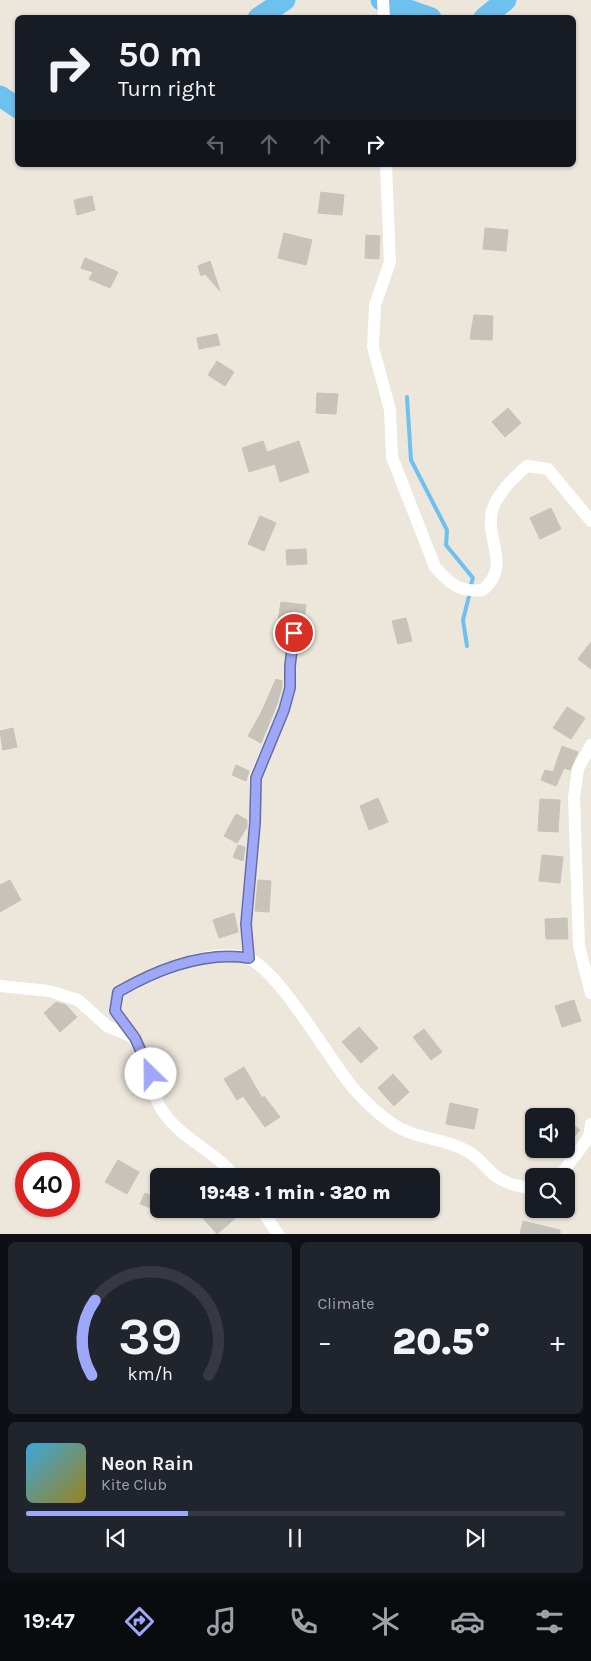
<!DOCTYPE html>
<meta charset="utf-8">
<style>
body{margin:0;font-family:Karla,sans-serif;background:#20242c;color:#f1f3f6;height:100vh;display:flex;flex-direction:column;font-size:19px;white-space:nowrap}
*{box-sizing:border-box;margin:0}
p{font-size:16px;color:#9ea1a6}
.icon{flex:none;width:28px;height:28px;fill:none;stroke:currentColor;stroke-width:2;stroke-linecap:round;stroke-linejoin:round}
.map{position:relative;height:1234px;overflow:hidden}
.side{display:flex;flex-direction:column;gap:8px;padding:8px;background:#0d0f14;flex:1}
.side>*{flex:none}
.hud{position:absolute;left:15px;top:15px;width:561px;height:152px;border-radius:8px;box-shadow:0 1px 4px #0004;background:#171b24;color:#f1f3f6;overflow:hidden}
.fabs{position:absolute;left:525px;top:1108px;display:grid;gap:10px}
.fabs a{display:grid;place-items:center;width:50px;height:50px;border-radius:8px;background:#171b24;box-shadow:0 1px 4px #0004;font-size:25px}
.speed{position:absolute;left:15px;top:1152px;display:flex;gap:10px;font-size:25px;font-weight:700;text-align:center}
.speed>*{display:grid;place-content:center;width:65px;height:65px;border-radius:50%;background:#171b24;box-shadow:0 1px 4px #0004;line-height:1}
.speed .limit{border:8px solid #d22;background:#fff;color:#111}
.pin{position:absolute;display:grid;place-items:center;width:42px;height:42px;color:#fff;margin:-21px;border:2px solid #fff;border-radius:50%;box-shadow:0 1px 5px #0007}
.me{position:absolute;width:55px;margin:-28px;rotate:337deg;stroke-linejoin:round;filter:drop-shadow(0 0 4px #0008)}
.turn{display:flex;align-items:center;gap:18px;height:105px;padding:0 20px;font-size:22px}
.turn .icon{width:65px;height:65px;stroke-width:2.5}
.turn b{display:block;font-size:35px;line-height:42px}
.lanes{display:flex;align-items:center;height:48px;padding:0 20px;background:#0003;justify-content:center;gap:25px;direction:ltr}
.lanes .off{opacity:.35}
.big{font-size:38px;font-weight:800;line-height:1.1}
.side .widget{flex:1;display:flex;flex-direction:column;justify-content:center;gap:8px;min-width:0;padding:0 18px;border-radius:8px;background:#20242c}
.side .dial{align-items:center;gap:0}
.dial svg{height:130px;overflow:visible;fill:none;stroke:#363941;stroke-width:7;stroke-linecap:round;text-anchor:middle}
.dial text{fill:#f1f3f6;stroke:none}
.song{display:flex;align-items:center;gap:15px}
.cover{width:60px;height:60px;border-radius:8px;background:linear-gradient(135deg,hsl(200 70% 55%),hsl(50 70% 35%))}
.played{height:5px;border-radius:2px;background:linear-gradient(90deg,#9fa8f8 30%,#363941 30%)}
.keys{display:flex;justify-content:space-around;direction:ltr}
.heat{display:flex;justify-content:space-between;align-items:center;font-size:28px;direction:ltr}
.side .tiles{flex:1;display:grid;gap:8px;grid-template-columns:1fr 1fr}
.widget:last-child{grid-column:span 2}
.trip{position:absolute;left:150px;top:1168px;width:290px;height:50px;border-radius:8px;background:#171b24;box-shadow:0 1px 4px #0004;font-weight:800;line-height:50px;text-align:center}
.tab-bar{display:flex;height:80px;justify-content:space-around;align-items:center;background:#090b0e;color:#9ea1a6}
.tab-bar .icon{width:35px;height:35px}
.tab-bar .on{color:#9fa8f8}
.tab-bar b{font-size:22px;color:#f1f3f6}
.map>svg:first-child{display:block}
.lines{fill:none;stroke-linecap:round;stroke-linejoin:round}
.stream{stroke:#6ec1ef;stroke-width:4}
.river{stroke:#6ec1ef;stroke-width:21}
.building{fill:#c7c3bb;stroke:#c7c3b5}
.minor{stroke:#fff;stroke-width:12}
.route-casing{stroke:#676da1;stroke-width:12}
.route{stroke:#9fa8f8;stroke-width:9}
</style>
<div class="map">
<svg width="591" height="1234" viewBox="0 0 591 1234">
<rect width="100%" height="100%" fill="#ece6db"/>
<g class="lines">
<!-- stream -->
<path class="stream" d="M407 397 411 460 447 530 446 545 473 578 470 588
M467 646 463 620 469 596"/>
<!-- river -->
<path class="river" d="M381 0 431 18
M258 18 285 0
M484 18 506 0
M0 96 18 108"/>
</g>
<!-- building -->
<path class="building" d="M321 192 344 195 342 215 318 213Z
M92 196 95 210 77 215 74 200Z
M485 228 508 230 506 251 483 249Z
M284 233 312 240 306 265 278 258Z
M366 235 380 236 379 259 365 258Z
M85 258 118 272 110 288 89 279 93 272 81 268Z
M210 261 220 291 205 274 201 276 198 266Z
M474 315 493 316 492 340 470 339Z
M217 334 220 345 199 349 197 338Z
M217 361 234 372 225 386 208 375Z
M317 393 338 394 336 414 316 413Z
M508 408 521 423 505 437 492 422Z
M263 441 267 452 299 441 309 472 280 482 275 464 249 472 242 448Z
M551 508 561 529 540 539 530 518Z
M260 516 276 523 264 551 248 544Z
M306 549 307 564 287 565 286 550Z
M281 602 306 605 303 628 296 625 289 627 285 642 275 641Z
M406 618 412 641 398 644 392 621Z
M591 642V669L578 659Z
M276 679 282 681V687L276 707 261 743 248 736 261 713Z
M567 707 585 718 571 739 553 728Z
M13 728 17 747 3 750 0 731Z
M562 746 578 752 570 770 564 768 556 786 541 780 545 770 553 772Z
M236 765 249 771 246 781 232 775Z
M378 798 388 822 369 830 360 806Z
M540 799 560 800 558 832 538 831Z
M236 814 247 820V827L237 843 224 836Z
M238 845 245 847 243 861 233 857Z
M542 855 563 857 560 883 539 881Z
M10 880 21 900 0 912V885Z
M258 880 271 881 269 912 255 911Z
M234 913 238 932 219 938 213 920Z
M567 918 568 939H546L545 919Z
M574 1000 581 1021 562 1027 555 1006Z
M56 1002 66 1005 77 1017 60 1032 44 1013Z
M359 1027 378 1048 361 1063 342 1042Z
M424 1029 442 1052 431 1060 413 1037Z
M244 1067 262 1098 264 1096 280 1117 265 1127 243 1096 237 1100 224 1079Z
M393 1074 409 1092 394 1106 378 1088Z
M450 1103 478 1109 474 1129 446 1124Z
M566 1119 580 1130 566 1147Z
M118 1160 139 1172 127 1194 105 1182Z
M145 1193 159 1199V1211L140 1204Z
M210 1209H231L238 1216 217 1234 202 1217Z
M523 1221 560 1230V1234H520Z"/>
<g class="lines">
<!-- minor -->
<path class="minor" d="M383 0 384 18
M386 165 390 262 375 305 373 347 390 410 392 457 435 567C449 583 460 593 483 590 512 564 485 542 492 511 497 493 514 477 527 466L548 469 591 521
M591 745 578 769 574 797 579 946 591 993
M249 958 246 924 255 823V778L284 710 290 688V666L295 633
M0 986 49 991 78 1000 107 1026 135 1038
M235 1176C213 1149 174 1136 158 1103 154 1094 154 1083 151 1074 142 1050 130 1031 115 1011L119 992C149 975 212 946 247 958 279 969 329 1060 354 1089 364 1100 378 1114 390 1122 416 1141 441 1136 467 1151 488 1163 487 1177 515 1185 521 1186 528 1189 534 1188
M560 1176 589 1137 591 1124
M261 1209 278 1234"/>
</g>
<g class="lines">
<!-- route casing -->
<g class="route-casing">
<path id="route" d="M151 1074 135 1038 115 1011 118 992C156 970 204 951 249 958L246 924 255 823 256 778 284 710 290 688V666L294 633"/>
</g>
<!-- route -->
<use href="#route" class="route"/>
</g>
</svg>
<div class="fabs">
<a><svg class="icon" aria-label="sound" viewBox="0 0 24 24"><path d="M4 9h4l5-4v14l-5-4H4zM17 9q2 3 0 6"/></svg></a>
<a><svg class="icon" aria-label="search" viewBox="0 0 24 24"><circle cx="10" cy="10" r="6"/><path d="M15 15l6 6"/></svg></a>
</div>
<div class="speed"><div class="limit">40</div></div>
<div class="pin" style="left:294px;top:633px;background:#d93025"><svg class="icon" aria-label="arrive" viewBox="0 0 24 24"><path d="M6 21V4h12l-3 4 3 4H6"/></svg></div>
<svg class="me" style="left:151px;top:1074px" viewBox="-20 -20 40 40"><circle r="19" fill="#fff"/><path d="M0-13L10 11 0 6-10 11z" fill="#9fa8f8"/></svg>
<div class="trip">19:48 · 1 min · 320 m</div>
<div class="hud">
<div class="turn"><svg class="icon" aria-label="right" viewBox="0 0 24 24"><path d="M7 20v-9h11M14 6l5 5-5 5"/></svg><div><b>50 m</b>Turn right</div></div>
<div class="lanes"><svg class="icon off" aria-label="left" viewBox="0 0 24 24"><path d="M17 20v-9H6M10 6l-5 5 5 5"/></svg><svg class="icon off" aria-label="ahead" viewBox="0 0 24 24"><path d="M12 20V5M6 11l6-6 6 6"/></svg><svg class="icon off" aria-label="ahead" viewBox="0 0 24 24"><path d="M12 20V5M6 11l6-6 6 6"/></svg><svg class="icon" aria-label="right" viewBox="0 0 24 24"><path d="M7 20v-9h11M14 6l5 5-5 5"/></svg></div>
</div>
</div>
<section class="side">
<div class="tiles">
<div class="widget dial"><svg viewBox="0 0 100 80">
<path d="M14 69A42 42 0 1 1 86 69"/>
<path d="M14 69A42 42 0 0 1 16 23" stroke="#9fa8f8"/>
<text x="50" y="56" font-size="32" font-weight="700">39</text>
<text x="50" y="72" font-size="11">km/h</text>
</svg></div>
<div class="widget"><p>Climate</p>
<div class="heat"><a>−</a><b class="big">20.5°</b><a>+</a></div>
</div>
<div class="widget">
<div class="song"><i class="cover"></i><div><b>Neon Rain</b><p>Kite Club</p></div></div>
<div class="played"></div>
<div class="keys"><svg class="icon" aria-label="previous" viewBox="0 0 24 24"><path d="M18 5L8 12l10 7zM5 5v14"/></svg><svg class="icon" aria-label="pause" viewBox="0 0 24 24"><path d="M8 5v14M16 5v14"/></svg><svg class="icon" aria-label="next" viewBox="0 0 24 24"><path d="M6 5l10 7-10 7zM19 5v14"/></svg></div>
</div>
</div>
</section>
<nav class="tab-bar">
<b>19:47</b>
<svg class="icon on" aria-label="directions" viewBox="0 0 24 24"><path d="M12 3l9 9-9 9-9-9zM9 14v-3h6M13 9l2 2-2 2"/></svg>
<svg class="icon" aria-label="music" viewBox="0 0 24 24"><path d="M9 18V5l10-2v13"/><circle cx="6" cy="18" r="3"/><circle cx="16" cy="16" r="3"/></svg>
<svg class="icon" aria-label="phone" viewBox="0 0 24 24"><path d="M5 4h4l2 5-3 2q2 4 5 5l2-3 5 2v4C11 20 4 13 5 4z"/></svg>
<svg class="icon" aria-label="climate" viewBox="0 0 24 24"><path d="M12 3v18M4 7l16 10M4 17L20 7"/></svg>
<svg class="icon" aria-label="car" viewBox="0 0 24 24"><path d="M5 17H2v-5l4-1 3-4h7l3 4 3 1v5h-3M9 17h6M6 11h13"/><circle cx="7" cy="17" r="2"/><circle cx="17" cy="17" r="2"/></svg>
<svg class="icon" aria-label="filters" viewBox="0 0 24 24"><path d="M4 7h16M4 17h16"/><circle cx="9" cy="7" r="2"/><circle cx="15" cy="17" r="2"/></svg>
</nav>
